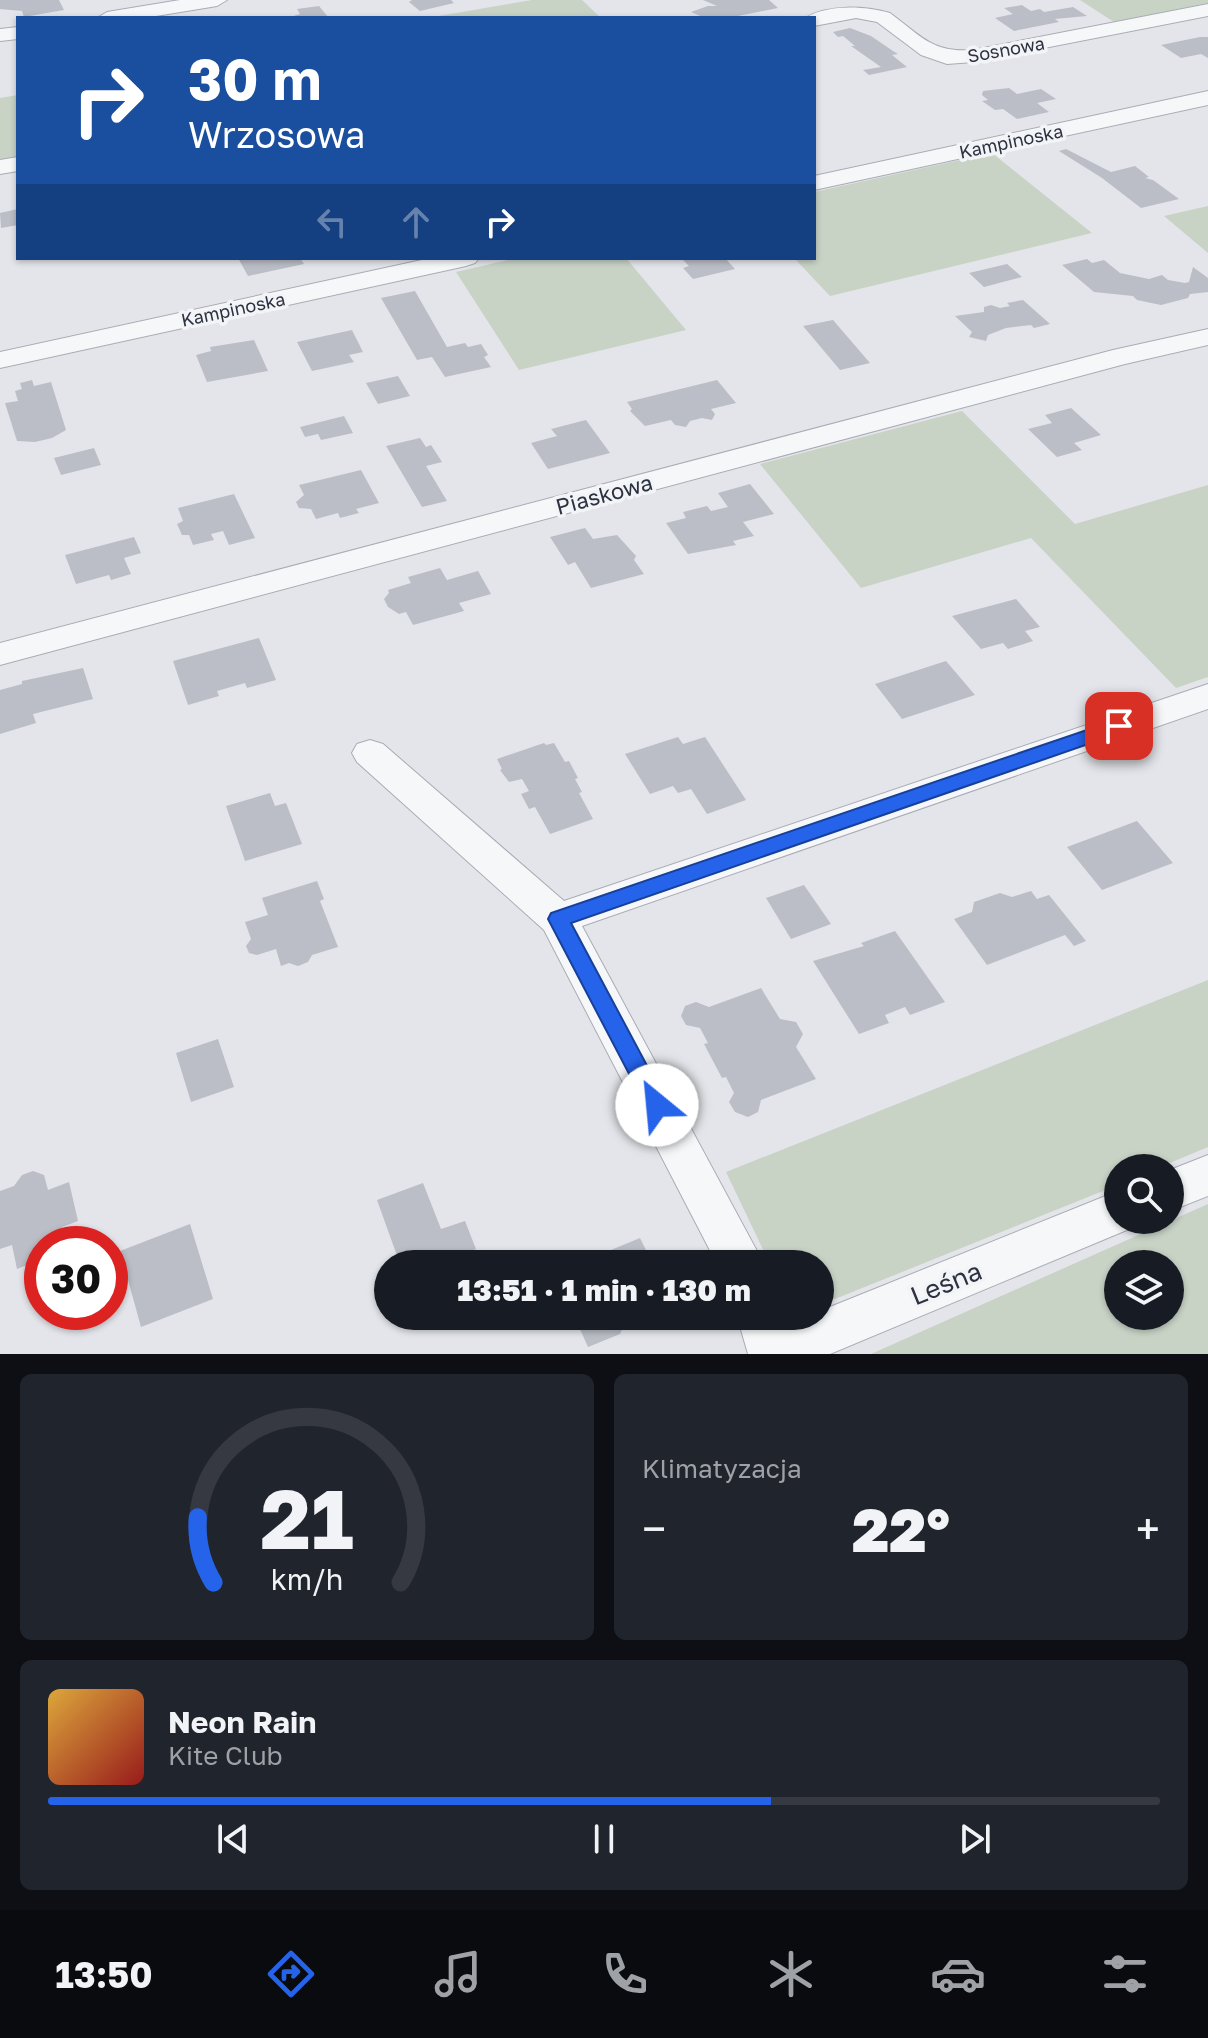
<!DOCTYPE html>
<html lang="pl">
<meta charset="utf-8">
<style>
body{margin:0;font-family:"Golos Text",sans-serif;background:#20242c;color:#f1f3f6;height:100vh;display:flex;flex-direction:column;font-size:30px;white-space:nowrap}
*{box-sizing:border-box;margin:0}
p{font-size:26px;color:#9ea1a6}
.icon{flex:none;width:44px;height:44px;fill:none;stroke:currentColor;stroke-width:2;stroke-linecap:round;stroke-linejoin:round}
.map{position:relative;height:1354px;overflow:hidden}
.panel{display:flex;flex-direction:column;gap:20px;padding:20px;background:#0d0f14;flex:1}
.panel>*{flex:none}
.guide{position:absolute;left:16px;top:16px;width:800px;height:244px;border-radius:0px;box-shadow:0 2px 6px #0004;background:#1a4fa0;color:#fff;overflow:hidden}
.buttons{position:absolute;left:1104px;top:1154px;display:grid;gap:16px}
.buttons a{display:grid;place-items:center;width:80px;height:80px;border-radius:50%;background:#171b24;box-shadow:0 2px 6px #0004;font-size:40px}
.speed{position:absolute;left:24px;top:1226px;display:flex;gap:16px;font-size:40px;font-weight:700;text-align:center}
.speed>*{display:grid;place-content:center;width:104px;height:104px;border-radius:50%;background:#171b24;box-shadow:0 2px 6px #0004;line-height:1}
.speed .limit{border:12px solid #d22;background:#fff;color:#111}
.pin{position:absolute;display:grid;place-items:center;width:68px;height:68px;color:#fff;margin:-34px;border-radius:16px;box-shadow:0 4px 12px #0006}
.me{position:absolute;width:88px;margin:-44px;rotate:332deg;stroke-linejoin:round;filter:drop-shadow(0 0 6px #0008)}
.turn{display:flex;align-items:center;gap:28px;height:168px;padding:0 40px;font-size:36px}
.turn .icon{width:104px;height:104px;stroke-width:2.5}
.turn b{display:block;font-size:56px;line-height:68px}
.lanes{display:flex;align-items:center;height:76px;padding:0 40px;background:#0003;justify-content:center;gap:40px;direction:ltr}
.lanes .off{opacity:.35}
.big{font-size:60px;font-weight:800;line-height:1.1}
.panel .tile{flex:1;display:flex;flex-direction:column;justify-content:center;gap:12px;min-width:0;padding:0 28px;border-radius:12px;background:#20242c}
.panel .dial{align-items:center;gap:0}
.dial svg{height:208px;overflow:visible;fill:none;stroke:#363941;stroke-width:7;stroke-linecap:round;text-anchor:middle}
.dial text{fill:#f1f3f6;stroke:none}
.song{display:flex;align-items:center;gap:24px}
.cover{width:96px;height:96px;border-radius:12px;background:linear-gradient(135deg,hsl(40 70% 55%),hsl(0 70% 35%))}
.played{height:8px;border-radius:4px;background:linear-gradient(90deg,#2563eb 65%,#363941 65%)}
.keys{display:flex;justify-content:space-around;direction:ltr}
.heat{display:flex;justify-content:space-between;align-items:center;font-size:44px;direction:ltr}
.panel .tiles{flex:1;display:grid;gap:20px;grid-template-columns:1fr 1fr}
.tile:last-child{grid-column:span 2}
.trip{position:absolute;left:374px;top:1250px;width:460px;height:80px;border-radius:40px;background:#171b24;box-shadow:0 2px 6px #0004;font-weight:800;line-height:80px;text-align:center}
.tab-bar{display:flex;height:128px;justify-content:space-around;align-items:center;background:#090b0e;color:#9ea1a6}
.tab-bar .icon{width:56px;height:56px}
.tab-bar .on{color:#2563eb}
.tab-bar b{font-size:36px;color:#f1f3f6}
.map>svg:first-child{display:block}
.green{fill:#c8d3c6;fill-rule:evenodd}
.building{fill:#bbbec6}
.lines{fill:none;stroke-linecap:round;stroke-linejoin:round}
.minor-casing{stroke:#a9acb4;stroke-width:2}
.minor{fill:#f6f7f9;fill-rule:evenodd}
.route{fill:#2563eb;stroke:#184099;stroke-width:2}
.labels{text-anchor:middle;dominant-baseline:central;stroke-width:7;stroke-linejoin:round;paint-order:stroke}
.far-street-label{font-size:18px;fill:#2d3241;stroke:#f3f4f7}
.street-label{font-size:22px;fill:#2d3241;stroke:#f3f4f7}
.near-street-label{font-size:26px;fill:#2d3241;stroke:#f3f4f7}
</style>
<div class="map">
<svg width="1208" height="1354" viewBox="0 0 1208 1354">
<rect width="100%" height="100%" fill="#e4e5ea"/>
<!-- green -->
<path class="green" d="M532 0H582L601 18H427Z
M1080 0H1208V3L1114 22Z
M18 95V158L0 161V98Z
M992 153 1092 233 830 296 794 258H814V192Z
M1208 206V253L1164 216Z
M517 258H626L686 330 519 370 456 272Z
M962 411 1075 524 1208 485V677L1176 688 1031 538 861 588 760 464Z
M1208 980V1147L1158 1168H1118V1185L835 1299 820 1296V1264H770L726 1172Z
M1208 1204V1354H871ZM1118 1264H1170V1316H1118Z"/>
<!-- building -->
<path class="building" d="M0 0H59L64 10 24 17 22 11 0 9Z
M412 0H451L454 3 420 11 409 2Z
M703 0H769L778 8 733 17 705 18 691 12 708 6H717Z
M1022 5 1031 11 1040 9 1044 12 1073 7 1087 16 1055 19 1059 22 1014 31 995 18 1013 14 1004 8Z
M319 6 328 17 287 18 300 14 297 9Z
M850 28 871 36 893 51 898 54 892 55 907 67 869 75 863 70 881 67 851 46H855L843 36 838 37 833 32Z
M1200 37H1208V58L1201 54 1181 58 1161 45Z
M1009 88 1017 94 1041 89 1056 99 1037 103 1049 112 1017 119 1003 109 995 110 982 101 988 100 982 95 983 91Z
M1066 149 1111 172 1135 166 1149 177 1145 178 1153 180 1179 199 1141 208 1102 178 1059 151Z
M18 209V225L1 228 0 213Z
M238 258H300L304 264 248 276Z
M681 258H725L735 269 693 279 683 268 689 266Z
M1087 259 1092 263 1104 260 1120 273 1149 279 1162 275 1168 280 1185 283 1189 282 1193 267 1208 278V292L1190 294 1188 298 1161 305 1137 300 1133 296 1094 292 1062 265Z
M1007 264 1022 277 984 287 969 273Z
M415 291 447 347 465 343 468 347 481 344 488 355 484 357 491 367 445 377 432 357 417 360 381 298Z
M1023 300 1050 324 1034 328 1031 325 1006 328 988 335 986 341 969 337 972 332 955 316 984 312V307L991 305 1000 308 1010 306 1007 303Z
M833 320 870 363 840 370 803 326Z
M352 330 363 352 349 355 354 362 312 371 297 342Z
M254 340 268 371 207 382 196 355 211 351 210 347Z
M398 376 410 396 378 404 366 383Z
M32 380 34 386 51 382 66 430 52 438 35 442 17 441 5 403 18 401 15 391 22 389 20 383Z
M717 380 736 403 711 409 715 414 712 420 702 418 690 421 686 427 675 425 671 420 645 426 630 411 632 409 627 402Z
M1071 408 1101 435 1074 443 1082 450 1057 457 1028 429 1052 423 1045 415Z
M344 416 353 433 321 440 318 434 305 437 300 427Z
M586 420 610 453 548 469 531 443 557 436 551 429Z
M420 438 426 447 431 445 442 462 426 466 447 501 422 507 386 446Z
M94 448 101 465 61 475 54 458Z
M361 470 379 503 356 509 359 513 340 518 338 513 316 519 311 509 299 508 296 502 304 495 299 485Z
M750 484 774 514 743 522 754 536 733 541 736 545 688 554 666 523 686 518 683 512 707 506 711 511 728 507 718 493Z
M234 494 255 538 229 545 223 531 211 534 214 540 193 545 189 535H182L177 524 183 521 178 508Z
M585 528 593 539 617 535 636 556 634 560 644 574 591 588 575 562 568 565 550 537Z
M134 537 141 553 124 558 131 574 111 580 109 575 76 584 65 555Z
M440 568 447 580 478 571 491 594 459 603 464 611 413 625 406 612 399 614 388 607 384 599 389 593 388 590 411 583 408 577Z
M1016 599 1040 627 1025 631 1033 641 1008 649 1003 643 981 649 952 616Z
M259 638 276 680 247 688 245 683 217 691 219 696 188 705 173 661Z
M946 661 975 695 902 719 875 684Z
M83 668 93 699 33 714 36 723 0 734V690L22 684V681Z
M678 737 683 744 705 737 746 800 707 814 691 789 678 793 673 786 650 794 625 754Z
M544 743 546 745 554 743 565 762 569 761 578 778 575 779 582 792 579 793 593 819 550 834 535 807 529 809 521 794 529 791 522 779 509 782 500 770 502 769 497 759Z
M270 793 275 806 286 803 302 844 245 861 226 806Z
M1137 821 1173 863 1102 890 1067 847Z
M317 881 324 899 320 901 338 947 312 955 308 962 298 966 289 963 281 966 276 949 257 955 249 953 246 946 251 939 245 922 268 915 262 898Z
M804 885 831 924 791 939 766 898Z
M1031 891 1037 899 1049 895 1086 941 1074 946 1065 935 987 965 954 919 972 912 974 902 1000 893 1012 897Z
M895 931 945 1002 910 1015 905 1007 885 1015 889 1023 859 1034 813 961 864 946 861 943Z
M761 988 780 1019 796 1022 803 1034 796 1047 816 1079 761 1100 758 1112 748 1117 735 1112 729 1102 734 1093 726 1077 722 1078 704 1044 708 1043 700 1028 686 1025 681 1016 685 1006 696 1002 709 1007Z
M218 1039 234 1087 191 1102 176 1053Z
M33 1171 44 1175 48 1190 69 1182 78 1221 62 1227 66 1244H42V1259L17 1269 12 1245 0 1249V1191L14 1186 22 1175Z
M423 1183 441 1229 465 1221 476 1249 435 1264H400L377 1200Z
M190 1224 213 1299 141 1327 120 1251Z
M640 1238 653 1264H577Z
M539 1316H570L544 1327Z
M574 1316H628L620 1334 588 1347Z"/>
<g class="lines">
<!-- minor casing -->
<g class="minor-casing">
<path id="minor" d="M180 0H227L217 6 144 18H97L107 12Z
M1208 4V16L973 62 947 64 921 55 877 22 856 18 814 26V18H805C829 4 864 6 890 13 921 36 932 53 973 50Z
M18 27V39L0 41V29Z
M1208 91V105L814 190V176Z
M18 157V171L0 174V160Z
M431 258H479L475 263 466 266 0 368V352Z
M1208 329V345L1125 364 0 665V643L1113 350Z
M1208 684V709L582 926 764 1264H717L544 930 357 762 352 753 357 744 370 740 383 744 564 901Z
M1208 1155V1196L1170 1211V1170Z
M1118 1191V1220H1137L1134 1227 830 1354H748L737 1316H785L787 1325 809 1316H820V1311Z"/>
</g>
<!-- minor -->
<use href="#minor" class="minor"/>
</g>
<!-- route -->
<path class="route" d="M1119 719 1129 726 1126 731 571 923 668 1105 665 1112 657 1115 649 1112 548 919 551 913Z"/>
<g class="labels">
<!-- far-street labels -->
<g class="far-street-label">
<text transform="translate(1006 49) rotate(-10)">Sosnowa</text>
<text transform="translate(1011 141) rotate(-12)">Kampinoska</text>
<text transform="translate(233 309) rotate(-12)">Kampinoska</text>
</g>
<!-- street labels -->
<g class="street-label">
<text transform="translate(604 494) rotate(-15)">Piaskowa</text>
</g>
<!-- near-street labels -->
<g class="near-street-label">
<text transform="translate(946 1283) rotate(-22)">Leśna</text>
</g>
</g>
</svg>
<div class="buttons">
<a><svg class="icon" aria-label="search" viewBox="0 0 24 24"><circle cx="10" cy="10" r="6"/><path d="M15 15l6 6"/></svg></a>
<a><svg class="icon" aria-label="layers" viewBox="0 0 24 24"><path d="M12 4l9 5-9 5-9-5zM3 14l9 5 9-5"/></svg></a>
</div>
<div class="speed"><div class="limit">30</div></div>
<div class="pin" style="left:1119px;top:726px;background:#d93025"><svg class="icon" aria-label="arrive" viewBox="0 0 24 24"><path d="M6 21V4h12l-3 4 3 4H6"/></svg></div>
<svg class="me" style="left:657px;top:1105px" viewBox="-20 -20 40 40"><circle r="19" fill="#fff"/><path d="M0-13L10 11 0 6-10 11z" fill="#2563eb"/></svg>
<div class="trip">13:51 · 1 min · 130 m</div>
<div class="guide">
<div class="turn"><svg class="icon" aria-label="right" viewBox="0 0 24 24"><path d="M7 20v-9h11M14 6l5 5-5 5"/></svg><div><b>30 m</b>Wrzosowa</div></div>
<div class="lanes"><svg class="icon off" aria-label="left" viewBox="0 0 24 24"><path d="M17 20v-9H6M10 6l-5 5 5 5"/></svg><svg class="icon off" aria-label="ahead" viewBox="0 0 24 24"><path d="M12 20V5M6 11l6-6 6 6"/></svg><svg class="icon" aria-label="right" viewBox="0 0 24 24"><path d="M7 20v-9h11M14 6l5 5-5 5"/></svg></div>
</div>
</div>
<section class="panel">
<div class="tiles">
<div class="tile dial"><svg viewBox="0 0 100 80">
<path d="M14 69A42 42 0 1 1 86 69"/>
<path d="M14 69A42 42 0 0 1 8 44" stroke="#2563eb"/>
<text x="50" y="56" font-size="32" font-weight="700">21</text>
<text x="50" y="72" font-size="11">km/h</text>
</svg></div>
<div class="tile"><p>Klimatyzacja</p>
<div class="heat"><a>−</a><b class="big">22°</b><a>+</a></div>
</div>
<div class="tile">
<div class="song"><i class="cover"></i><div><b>Neon Rain</b><p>Kite Club</p></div></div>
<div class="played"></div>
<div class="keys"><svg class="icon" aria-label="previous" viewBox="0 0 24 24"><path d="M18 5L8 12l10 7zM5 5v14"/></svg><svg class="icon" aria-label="pause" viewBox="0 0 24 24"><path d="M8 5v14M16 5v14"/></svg><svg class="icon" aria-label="next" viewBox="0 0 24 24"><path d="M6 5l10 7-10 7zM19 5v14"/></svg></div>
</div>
</div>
</section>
<nav class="tab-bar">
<b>13:50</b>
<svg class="icon on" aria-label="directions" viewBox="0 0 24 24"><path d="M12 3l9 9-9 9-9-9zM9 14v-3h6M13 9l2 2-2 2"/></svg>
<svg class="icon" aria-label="music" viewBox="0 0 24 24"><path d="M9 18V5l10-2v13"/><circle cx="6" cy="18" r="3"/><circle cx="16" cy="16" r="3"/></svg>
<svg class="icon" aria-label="phone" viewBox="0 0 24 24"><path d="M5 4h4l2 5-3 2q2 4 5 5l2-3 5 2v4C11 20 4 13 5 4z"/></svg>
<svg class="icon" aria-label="climate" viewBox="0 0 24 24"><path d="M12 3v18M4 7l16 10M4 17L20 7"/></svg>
<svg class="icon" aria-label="car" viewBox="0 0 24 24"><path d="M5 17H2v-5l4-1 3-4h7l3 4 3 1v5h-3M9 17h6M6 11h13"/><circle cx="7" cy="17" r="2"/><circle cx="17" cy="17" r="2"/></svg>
<svg class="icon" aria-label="filters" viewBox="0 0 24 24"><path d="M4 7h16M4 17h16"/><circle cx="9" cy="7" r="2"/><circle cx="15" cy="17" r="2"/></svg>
</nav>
